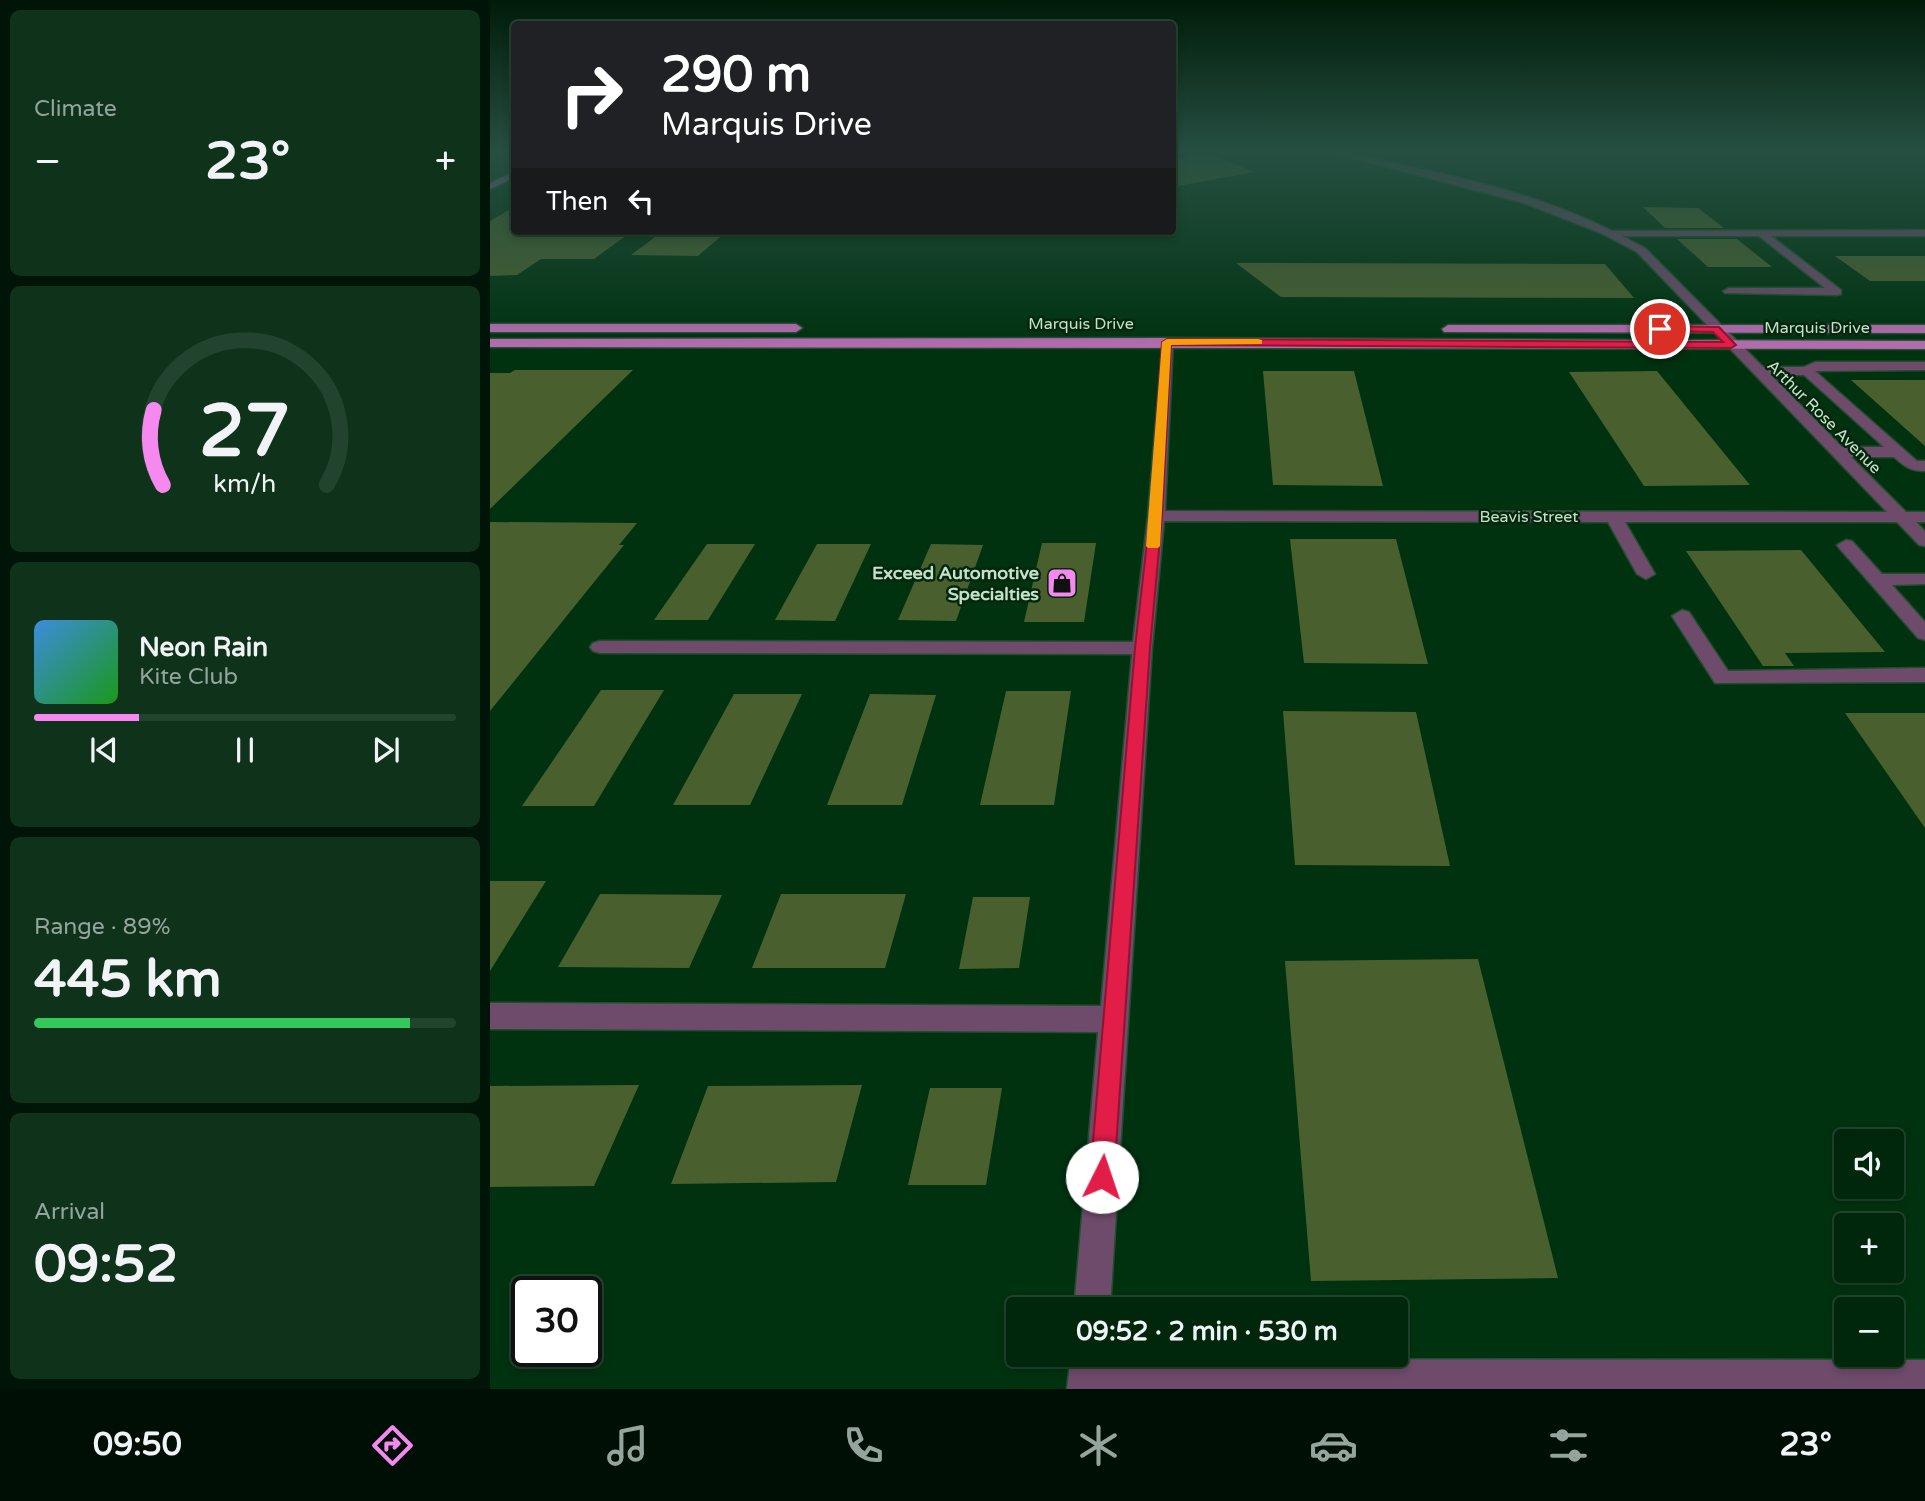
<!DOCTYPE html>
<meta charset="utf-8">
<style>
body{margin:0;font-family:"Varela Round",sans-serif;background:#0e321a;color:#f1f3f6;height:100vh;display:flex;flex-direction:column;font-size:26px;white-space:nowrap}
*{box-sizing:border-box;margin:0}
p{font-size:23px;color:#95a59d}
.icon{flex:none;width:38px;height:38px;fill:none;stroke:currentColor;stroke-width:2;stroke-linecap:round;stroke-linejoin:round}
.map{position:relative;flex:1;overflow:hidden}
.side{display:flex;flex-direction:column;gap:10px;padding:10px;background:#001507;width:490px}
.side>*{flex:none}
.guide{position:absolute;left:21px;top:21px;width:665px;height:214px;border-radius:7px;box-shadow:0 4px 10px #0003,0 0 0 2px #22432d;background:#202124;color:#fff;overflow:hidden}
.tools{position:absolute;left:1344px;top:1129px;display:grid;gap:14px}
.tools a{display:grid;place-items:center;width:70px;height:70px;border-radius:7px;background:#00260c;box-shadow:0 4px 10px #0003,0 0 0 2px #22432d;font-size:35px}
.speed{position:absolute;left:21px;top:1276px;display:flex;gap:14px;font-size:35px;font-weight:700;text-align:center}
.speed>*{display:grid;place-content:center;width:91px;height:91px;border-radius:50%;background:#00260c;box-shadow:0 4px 10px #0003,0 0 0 2px #22432d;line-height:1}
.speed .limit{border:4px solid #111;border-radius:10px;background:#fff;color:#111}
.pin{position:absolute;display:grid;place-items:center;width:60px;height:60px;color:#fff;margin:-30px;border:4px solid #fff;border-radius:50%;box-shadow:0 2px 7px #0007}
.me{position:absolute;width:77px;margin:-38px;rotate:4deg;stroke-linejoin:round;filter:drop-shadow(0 0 5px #0008)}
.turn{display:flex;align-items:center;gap:24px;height:147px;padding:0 35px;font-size:32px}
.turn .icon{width:91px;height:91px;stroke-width:2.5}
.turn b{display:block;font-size:49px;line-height:60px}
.then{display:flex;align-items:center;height:66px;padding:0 35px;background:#0003;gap:14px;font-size:26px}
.big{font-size:52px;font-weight:700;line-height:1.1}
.side .widget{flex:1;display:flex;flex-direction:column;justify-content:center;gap:10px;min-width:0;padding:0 24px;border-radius:10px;background:#0e321a}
.side .dial{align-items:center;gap:0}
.dial svg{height:182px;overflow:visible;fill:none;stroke:#22432d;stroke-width:7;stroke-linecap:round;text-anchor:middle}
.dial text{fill:#f1f3f6;stroke:none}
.song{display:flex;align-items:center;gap:21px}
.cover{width:84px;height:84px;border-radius:10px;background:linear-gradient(135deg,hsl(210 70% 55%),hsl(120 70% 35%))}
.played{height:7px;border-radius:4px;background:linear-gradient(90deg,#f589ef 25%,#22432d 25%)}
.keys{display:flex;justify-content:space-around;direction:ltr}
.heat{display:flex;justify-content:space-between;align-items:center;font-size:38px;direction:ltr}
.charge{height:10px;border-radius:5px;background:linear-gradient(90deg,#34c759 89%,#22432d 0)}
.trip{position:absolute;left:516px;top:1297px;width:402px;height:70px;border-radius:7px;background:#00260c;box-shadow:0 4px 10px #0003,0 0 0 2px #22432d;font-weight:700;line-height:70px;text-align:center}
.dock{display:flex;height:112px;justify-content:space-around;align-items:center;background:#000f05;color:#95a59d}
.dock .icon{width:49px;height:49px}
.dock .selected{color:#f589ef}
.dock b{font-size:32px;color:#f1f3f6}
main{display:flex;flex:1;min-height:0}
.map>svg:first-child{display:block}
.building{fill:#49602e}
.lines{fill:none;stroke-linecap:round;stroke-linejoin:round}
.minor-casing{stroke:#204e2e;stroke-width:3}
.major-casing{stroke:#204e2e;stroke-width:3}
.minor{fill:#6e4b6b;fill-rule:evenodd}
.major{fill:#b26bad;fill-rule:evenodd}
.route{fill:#e11d48;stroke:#92132f;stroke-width:2}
.slow{fill:#f59e0b}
.labels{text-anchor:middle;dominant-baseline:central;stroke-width:5;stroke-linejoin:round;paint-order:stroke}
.far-street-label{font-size:16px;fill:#c7e0ca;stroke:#02270d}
.poi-label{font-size:18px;font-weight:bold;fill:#c7e0ca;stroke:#02270d;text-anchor:end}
</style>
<main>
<section class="side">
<div class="widget"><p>Climate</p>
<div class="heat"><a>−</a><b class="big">23°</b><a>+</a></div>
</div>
<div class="widget dial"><svg viewBox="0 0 100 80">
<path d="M14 69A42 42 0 1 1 86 69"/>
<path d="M14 69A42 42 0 0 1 10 36" stroke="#f589ef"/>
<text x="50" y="56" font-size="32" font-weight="700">27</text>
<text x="50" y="72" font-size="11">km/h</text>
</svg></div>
<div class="widget">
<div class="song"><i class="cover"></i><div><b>Neon Rain</b><p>Kite Club</p></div></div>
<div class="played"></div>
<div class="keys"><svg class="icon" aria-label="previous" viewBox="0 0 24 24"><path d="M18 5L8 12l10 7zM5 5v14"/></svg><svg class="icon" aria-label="pause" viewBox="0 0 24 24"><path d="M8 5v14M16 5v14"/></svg><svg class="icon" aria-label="next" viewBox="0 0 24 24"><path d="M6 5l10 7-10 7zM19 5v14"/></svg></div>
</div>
<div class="widget"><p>Range · 89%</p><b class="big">445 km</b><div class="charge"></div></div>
<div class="widget"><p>Arrival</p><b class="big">09:52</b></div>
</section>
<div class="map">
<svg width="1435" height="1389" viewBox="0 0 1435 1389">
<rect width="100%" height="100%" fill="#003210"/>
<!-- building -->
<path class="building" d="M716 153 765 172 682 187V159Z
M24 207V231L141 232 104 259H51L27 275 0 276V221Z
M1153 207 1208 208 1234 228H1175Z
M173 231H237L208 256 141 255Z
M1187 239H1247L1282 267H1218Z
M1345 256H1435V281H1380Z
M746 263 1115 264 1144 298 791 297Z
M25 370H143L0 509V373H20Z
M773 371H864L893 486 783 485Z
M1167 371 1260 485 1154 486 1079 372Z
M1361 380H1435V446Z
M0 522 147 523 129 545H134L0 711Z
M800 539H906L938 664 814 663Z
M552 543H606L594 622H534Z
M217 544H265L218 620H164Z
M327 544H381L345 621 285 620Z
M441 544 493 545 466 621 408 620Z
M1311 550 1395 652 1295 653 1304 666H1273L1196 551Z
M111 690H174L104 806H32Z
M516 691H581L564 805H490Z
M244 694H312L260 805H183Z
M380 694 446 695 412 805H337Z
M793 711 926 712 960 866 805 865Z
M1355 713H1435V828Z
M0 881H56L0 971Z
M110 894 232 895 199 968 68 967Z
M291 894H416L395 968H262Z
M483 897H540L529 968 469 969Z
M988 959 1068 1278 821 1281 795 961Z
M149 1085 104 1186 0 1187V1086Z
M372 1085 346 1182 181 1184 218 1086Z
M440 1088H512L496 1185H418Z"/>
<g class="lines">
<!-- minor casing -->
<g class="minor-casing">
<path id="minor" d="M832 150H846C939 171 1037 188 1122 231L1435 230V236H1281L1351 290V294L1347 295 1235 293 1233 291 1239 288H1335L1269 236H1132L1155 248 1273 367H1314L1325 362H1435V370L1325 371 1427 461H1435V471C1420 471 1415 467 1404 457H1361L1416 512H1435V522H1426L1435 531V546L1429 545 1407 522H1135L1165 574 1156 579 1147 574 1118 522 674 521 662 648 620 1309H584L608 1032 0 1029V1003L611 1006 642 654 110 653 103 651 100 647 103 643 110 641 643 642 658 516 673 339H681L683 342 675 511 1397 512 1147 252 1111 233 1034 203ZM1281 375H1314L1394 447H1352Z
M1356 540 1362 541 1392 574H1435V584L1402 585 1435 622V640L1428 638 1350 549 1347 545Z
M1192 610 1199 612 1238 671 1435 668V682L1225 683 1182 616Z
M581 1354H617V1359L1435 1360V1389H577Z"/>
</g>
<!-- major casing -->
<g class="major-casing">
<path id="major" d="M24 172V178L0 189V183Z
M0 324H306L312 328 306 332H0Z
M958 325H1435V333L954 332 952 329Z
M677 338 1435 341V349L0 347V339Z"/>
</g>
<!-- minor -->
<use href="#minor" class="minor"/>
<!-- major -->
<use href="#major" class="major"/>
</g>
<!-- sky -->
<linearGradient id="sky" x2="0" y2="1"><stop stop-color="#001c09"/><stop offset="0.44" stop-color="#264f42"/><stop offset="1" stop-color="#264f42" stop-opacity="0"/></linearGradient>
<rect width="1435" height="344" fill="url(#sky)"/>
<!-- route -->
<path class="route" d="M1170 326 1229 327 1246 345 1241 348 681 345 672 516 660 648 624 1177 621 1186 612 1189 603 1186 600 1177 645 648 660 516 672 342 677 339 1233 342 1223 332 1167 331 1165 329Z"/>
<!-- slow -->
<path class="slow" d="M768 339 772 340V344L681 345 670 546 668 548H658L656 546 672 342 677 339Z"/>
<!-- icons -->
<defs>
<g id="shop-square" transform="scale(1.575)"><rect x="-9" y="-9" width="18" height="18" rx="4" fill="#f589ef" stroke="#02270d"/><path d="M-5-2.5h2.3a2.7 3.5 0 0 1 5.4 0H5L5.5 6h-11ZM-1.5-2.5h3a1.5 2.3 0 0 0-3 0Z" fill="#111"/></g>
</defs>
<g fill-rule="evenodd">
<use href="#shop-square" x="572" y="583"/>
</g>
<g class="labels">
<!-- far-street labels -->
<g class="far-street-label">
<text x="591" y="324">Marquis Drive</text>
<text x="1327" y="328">Marquis Drive</text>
<text transform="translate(1334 417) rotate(45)">Arthur Rose Avenue</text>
<text x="1039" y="517">Beavis Street</text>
</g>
<!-- poi labels -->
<g class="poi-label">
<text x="549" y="573">Exceed Automotive<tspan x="549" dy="21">Specialties</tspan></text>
</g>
</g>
</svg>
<div class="tools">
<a><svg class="icon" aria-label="sound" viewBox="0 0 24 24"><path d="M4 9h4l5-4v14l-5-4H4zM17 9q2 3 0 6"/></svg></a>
<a>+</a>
<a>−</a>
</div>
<div class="speed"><div class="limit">30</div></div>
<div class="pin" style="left:1170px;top:329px;background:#d93025"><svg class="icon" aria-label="arrive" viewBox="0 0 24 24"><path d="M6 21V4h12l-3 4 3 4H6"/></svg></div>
<svg class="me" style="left:612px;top:1177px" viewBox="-20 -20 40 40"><circle r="19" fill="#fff"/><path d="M0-13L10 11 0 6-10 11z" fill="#e11d48"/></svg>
<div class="trip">09:52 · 2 min · 530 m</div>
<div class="guide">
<div class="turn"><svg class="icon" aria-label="right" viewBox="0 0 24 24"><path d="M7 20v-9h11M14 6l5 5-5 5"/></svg><div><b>290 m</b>Marquis Drive</div></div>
<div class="then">Then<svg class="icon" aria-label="left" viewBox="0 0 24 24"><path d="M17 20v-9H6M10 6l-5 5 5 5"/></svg></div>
</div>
</div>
</main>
<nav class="dock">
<b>09:50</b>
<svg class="icon selected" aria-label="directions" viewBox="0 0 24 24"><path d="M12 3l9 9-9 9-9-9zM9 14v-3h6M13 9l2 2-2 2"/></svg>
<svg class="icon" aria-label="music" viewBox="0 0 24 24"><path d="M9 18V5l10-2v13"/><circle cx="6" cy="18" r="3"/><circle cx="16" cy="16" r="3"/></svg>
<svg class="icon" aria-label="phone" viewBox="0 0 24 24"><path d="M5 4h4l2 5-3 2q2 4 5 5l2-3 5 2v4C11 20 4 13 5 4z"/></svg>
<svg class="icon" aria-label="climate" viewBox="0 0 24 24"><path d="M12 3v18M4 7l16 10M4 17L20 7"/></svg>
<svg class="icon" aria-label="car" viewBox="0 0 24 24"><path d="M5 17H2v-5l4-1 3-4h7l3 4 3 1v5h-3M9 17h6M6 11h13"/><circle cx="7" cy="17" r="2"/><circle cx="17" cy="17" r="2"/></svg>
<svg class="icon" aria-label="filters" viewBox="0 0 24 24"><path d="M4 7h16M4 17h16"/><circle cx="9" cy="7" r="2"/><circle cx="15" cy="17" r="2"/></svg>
<b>23°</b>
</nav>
